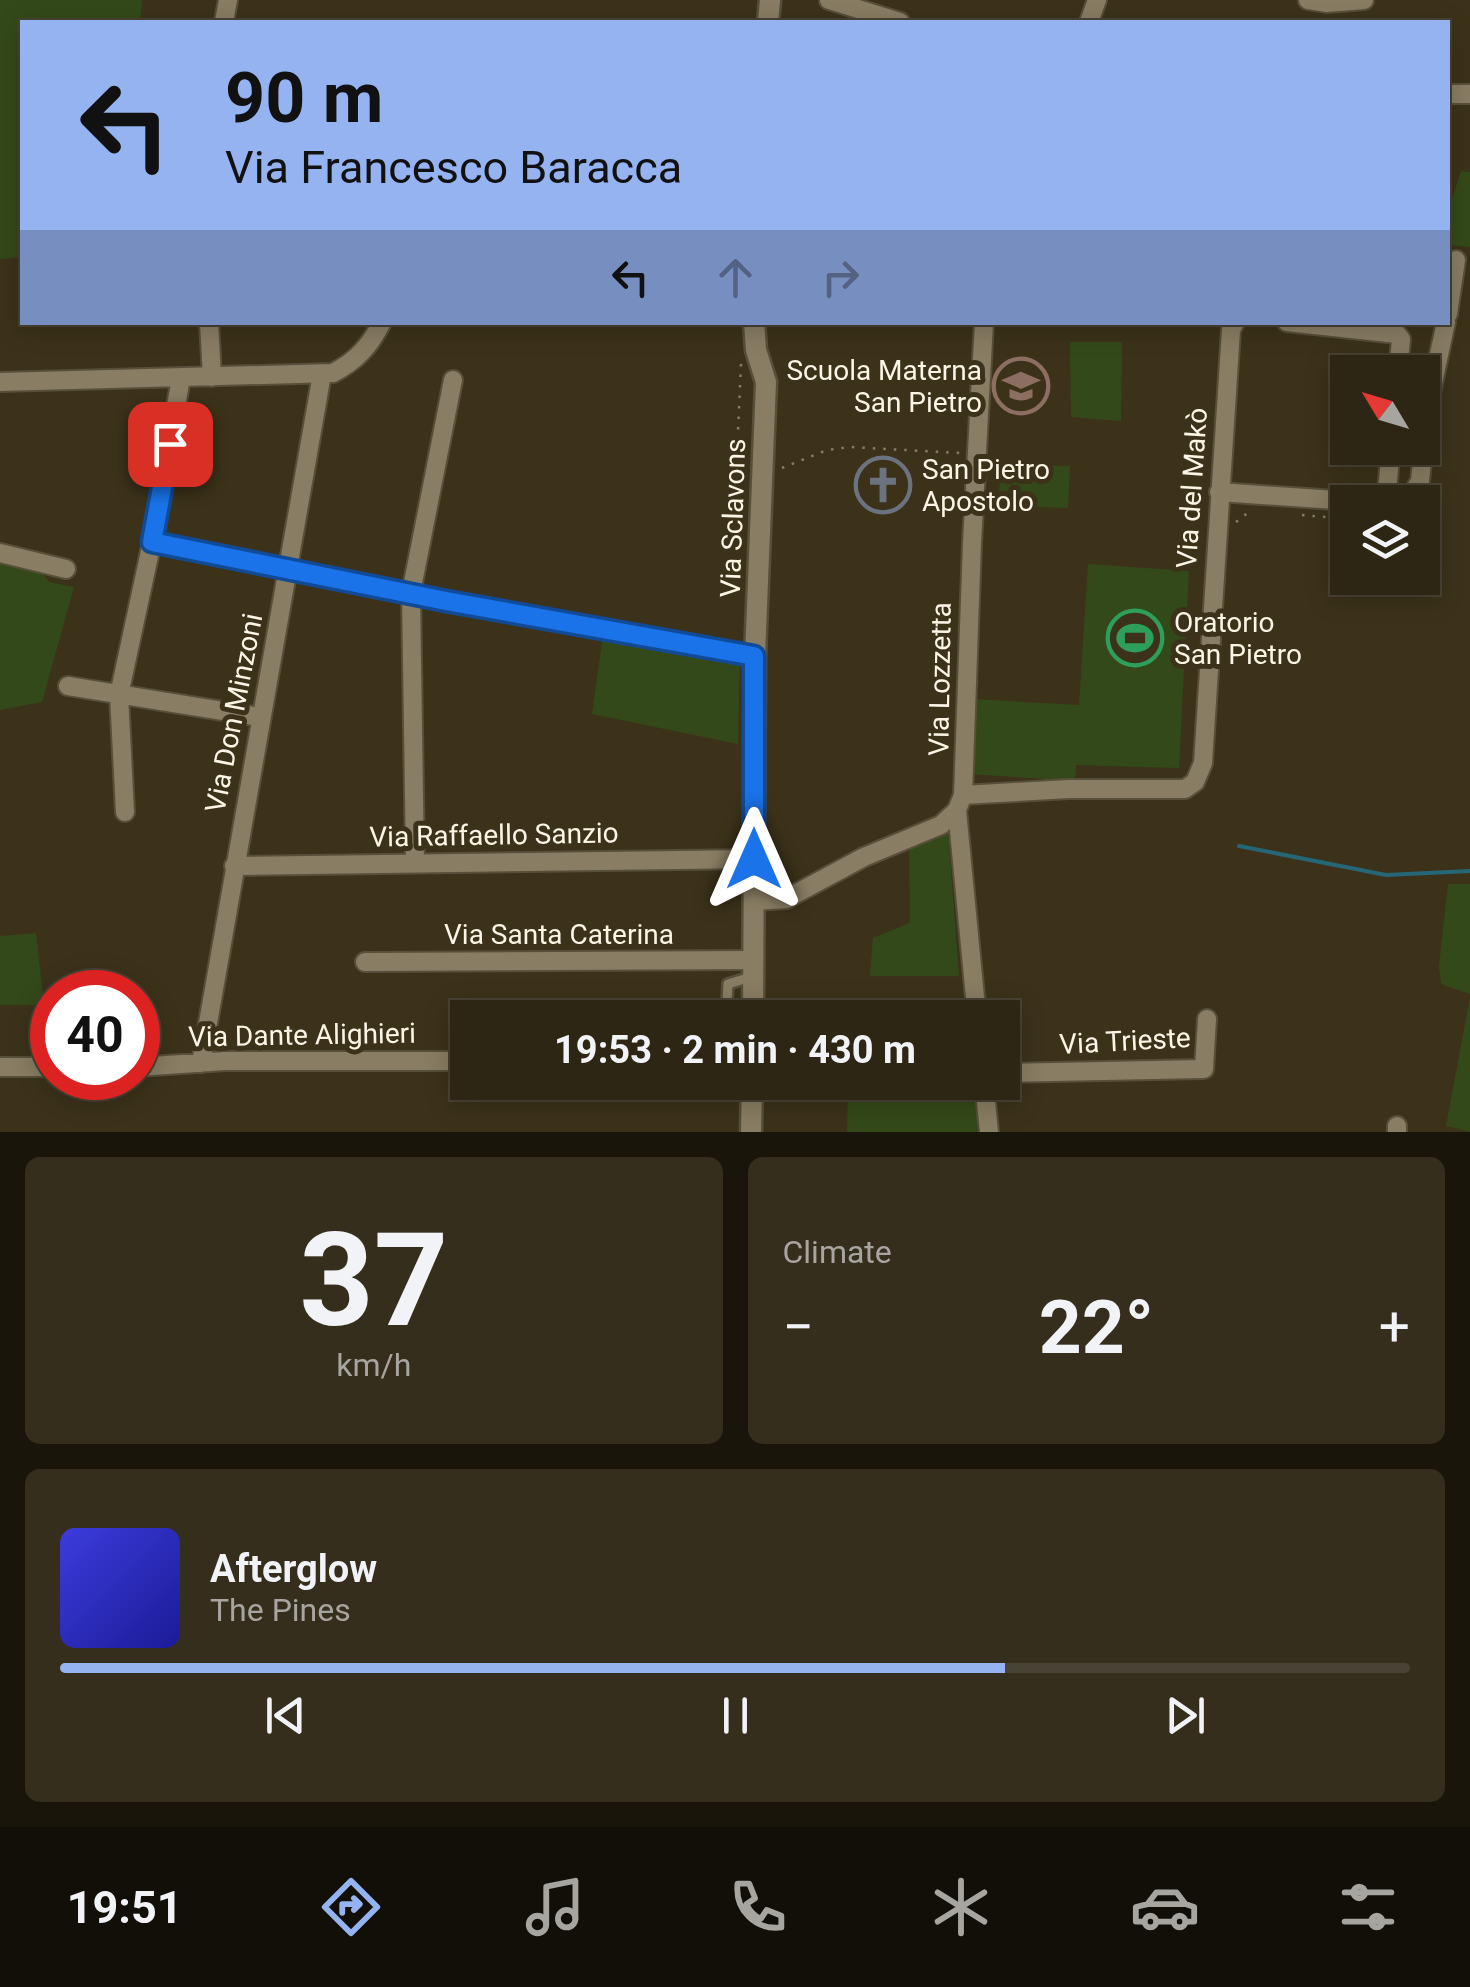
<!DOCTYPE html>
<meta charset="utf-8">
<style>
body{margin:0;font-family:Roboto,sans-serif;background:#352e1d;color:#f1f3f6;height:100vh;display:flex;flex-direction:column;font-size:38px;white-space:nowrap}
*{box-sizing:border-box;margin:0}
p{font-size:32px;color:#a7a5a0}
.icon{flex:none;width:55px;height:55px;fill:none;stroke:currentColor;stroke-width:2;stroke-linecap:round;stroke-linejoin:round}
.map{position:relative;height:1132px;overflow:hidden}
.side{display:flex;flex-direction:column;gap:25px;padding:25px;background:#19150b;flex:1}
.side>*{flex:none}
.banner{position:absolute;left:20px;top:20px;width:1430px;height:305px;border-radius:0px;box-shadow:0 5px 25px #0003,0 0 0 2px #484334;background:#95b2f1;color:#111;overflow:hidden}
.needle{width:65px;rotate:308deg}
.buttons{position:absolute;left:1330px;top:355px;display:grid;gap:20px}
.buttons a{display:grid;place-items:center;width:110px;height:110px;border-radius:0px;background:#2d2614;box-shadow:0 5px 25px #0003,0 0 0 2px #484334;font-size:50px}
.speed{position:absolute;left:30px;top:970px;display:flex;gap:20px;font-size:50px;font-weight:700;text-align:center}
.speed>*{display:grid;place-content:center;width:130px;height:130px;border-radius:50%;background:#2d2614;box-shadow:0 5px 25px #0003,0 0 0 2px #484334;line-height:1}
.speed .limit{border:15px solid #d22;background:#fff;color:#111}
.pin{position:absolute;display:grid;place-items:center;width:85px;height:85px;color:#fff;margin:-42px;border-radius:20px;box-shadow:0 5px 15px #0006}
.me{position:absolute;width:110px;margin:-55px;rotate:0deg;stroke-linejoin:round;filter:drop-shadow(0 0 8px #0008)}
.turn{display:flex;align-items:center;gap:35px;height:210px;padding:0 40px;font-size:45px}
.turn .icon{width:130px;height:130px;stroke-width:2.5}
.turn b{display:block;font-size:70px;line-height:85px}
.lanes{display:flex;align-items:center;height:95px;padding:0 40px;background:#0003;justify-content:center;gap:50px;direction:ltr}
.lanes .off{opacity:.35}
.big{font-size:75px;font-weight:700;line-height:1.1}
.side .widget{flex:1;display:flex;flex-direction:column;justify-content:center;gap:15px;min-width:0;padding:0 35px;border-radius:15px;background:#352e1d}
.side .dial{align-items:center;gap:0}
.dial b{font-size:130px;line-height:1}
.song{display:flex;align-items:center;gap:30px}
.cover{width:120px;height:120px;border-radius:15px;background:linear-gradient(135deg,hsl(240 70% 55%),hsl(240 70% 35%))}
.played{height:10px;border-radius:5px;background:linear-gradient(90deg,#95b2f1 70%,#484334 70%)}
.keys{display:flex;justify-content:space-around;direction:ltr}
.heat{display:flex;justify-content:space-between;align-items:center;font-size:55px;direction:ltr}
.side .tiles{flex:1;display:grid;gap:25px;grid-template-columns:1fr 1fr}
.widget:last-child{grid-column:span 2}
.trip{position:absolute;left:450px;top:1000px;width:570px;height:100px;border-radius:0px;background:#2d2614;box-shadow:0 5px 25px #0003,0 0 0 2px #484334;font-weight:700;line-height:100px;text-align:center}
.tabs{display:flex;height:160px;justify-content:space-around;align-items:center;background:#120f08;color:#a7a5a0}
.tabs .icon{width:70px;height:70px}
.tabs .current{color:#95b2f1}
.tabs b{font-size:45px;color:#f1f3f6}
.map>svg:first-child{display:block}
.green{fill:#344919}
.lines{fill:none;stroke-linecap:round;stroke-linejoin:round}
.stream{stroke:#256776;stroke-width:4}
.service-casing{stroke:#574f39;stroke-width:14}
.minor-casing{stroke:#574f39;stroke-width:22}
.tertiary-casing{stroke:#574f39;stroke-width:25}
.path{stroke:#867e69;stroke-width:2.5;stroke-dasharray:2.5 8;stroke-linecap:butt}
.service{stroke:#897d63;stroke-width:9}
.minor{stroke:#897d63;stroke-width:18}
.tertiary{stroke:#897d63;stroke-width:20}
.route-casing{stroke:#114b97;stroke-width:25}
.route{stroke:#1a73e8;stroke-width:18}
.labels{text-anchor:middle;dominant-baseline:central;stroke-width:10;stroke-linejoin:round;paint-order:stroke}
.poi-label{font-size:28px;fill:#fbf5e6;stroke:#3c321a;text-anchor:start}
.street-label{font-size:28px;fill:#fbf5e6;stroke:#3c321a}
</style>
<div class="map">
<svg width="1470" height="1132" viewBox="0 0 1470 1132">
<rect width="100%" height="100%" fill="#3c321a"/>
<!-- green -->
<path class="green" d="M0 0H142L140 22H22V257L0 259Z
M1461 171 1470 172V247L1448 245V212Z
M1070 342H1122L1121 421 1071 417Z
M1001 465 1070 466 1068 508 998 506Z
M0 557 34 563 49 582 74 587 42 702 0 710Z
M1088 564 1189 571 1179 768 1076 765 1075 781 970 774 973 699 1079 705Z
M603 635 740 657 738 744 592 714Z
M948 829 959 976H870L873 938 910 923 909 850Z
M1448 884H1470V994L1441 984 1439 967Z
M36 933 44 1005H0V936Z
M1470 997V1132L1446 1126Z
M876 1083H975L980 1132H847L848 1093 876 1092Z"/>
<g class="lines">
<!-- stream -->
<path class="stream" d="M1239 846 1386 875 1470 871"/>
<!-- service casing -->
<g class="service-casing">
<path id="service" d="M726 1018 728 984 751 977"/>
</g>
<!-- minor casing -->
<g class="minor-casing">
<path id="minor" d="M829 0 900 22
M1308 0 1327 3 1364 0
M224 22 228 0
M1089 22 1097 0
M1448 94H1470
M1448 314 1456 260
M209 322 212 377
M1287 322 1397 334 1401 339 1398 372
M0 382 333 373C356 361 370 346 382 322
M1219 492 1364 502
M1386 502 1391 448
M1407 502 1420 481 1427 411 1446 322
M152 542 446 601 755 656
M0 553 66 569
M68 686 260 717
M963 795 1069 789H1185L1195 782 1203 763 1231 330 1235 322
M957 810 977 1018
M125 812 119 695 152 542 181 378
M415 863 411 593 453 380
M234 866 754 859
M755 901 786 899 864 857 941 825 957 810 963 795 972 543 984 322
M365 962 754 960
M201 1063 322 374
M0 1067H52
M138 1067 225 1061H468
M1002 1073 1204 1069 1207 1019
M984 1082 989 1132
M1397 1132V1126"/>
</g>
<!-- tertiary casing -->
<g class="tertiary-casing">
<path id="tertiary" d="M768 22 770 0
M753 1018 755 656 766 382 756 350 754 322
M751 1132 752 1082"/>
</g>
<!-- path -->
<path class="path" d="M741 364 734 521 742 533
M782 468 827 450 850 447 960 453
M1302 515 1348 519
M1236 522 1249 512"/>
<!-- service -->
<use href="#service" class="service"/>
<!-- minor -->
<use href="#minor" class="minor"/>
<!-- tertiary -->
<use href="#tertiary" class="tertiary"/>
</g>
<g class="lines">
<!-- route casing -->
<g class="route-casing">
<path id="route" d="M170 444 152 542 446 601 754 656V859"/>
</g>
<!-- route -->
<use href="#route" class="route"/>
</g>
<!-- icons -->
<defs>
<g id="school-ring" transform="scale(2.875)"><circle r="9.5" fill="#3c321a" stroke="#8d6e63" stroke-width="1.5"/><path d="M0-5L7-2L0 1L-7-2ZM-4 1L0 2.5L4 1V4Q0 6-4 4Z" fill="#8d6e63"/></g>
<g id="church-ring" transform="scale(2.875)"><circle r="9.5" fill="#3c321a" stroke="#6b7280" stroke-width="1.5"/><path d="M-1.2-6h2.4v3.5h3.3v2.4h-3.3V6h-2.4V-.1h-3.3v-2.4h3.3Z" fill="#6b7280"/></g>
<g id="stadium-ring" transform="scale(2.875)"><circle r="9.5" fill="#3c321a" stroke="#2e9e5b" stroke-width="1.5"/><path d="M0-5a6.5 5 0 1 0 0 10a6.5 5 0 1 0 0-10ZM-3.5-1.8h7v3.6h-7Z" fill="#2e9e5b"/></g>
</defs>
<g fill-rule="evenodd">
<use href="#school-ring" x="1021" y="386"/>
<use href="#church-ring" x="883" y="485"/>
<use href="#stadium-ring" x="1135" y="638"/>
</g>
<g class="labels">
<!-- poi labels -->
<g class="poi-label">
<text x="982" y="370" text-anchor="end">Scuola Materna<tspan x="982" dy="32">San Pietro</tspan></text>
<text x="922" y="469">San Pietro<tspan x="922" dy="32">Apostolo</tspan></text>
<text x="1174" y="622">Oratorio<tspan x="1174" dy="32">San Pietro</tspan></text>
</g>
<!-- street labels -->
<g class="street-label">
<text transform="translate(1192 488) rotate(-86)">Via del Makò</text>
<text transform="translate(733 518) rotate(-88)">Via Sclavons</text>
<text transform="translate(940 679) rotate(-89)">Via Lozzetta</text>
<text transform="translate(234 713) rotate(-79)">Via Don Minzoni</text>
<text transform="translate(494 835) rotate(-1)">Via Raffaello Sanzio</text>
<text x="559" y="934">Via Santa Caterina</text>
<text transform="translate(302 1035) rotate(-1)">Via Dante Alighieri</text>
<text transform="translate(1125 1041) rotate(-3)">Via Trieste</text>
</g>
</g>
</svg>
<div class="buttons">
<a><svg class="needle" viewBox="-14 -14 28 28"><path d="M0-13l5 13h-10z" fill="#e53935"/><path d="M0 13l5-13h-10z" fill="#a7a5a0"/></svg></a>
<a><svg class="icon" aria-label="layers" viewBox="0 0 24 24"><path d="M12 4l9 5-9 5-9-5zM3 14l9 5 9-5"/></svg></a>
</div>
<div class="speed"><div class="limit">40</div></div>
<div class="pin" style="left:170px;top:444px;background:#d93025"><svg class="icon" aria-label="arrive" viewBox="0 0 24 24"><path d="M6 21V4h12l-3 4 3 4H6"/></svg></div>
<svg class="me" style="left:754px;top:859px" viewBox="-20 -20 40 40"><path d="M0-17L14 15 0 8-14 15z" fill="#1a73e8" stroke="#fff" stroke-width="4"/></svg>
<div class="trip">19:53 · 2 min · 430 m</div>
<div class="banner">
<div class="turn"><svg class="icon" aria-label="left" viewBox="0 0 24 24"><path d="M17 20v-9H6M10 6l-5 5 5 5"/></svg><div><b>90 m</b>Via Francesco Baracca</div></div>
<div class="lanes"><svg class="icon" aria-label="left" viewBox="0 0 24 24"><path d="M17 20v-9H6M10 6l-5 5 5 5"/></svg><svg class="icon off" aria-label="ahead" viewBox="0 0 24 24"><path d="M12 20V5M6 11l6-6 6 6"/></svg><svg class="icon off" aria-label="right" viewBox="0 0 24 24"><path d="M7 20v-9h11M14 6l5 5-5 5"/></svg></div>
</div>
</div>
<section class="side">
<div class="tiles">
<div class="widget dial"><b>37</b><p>km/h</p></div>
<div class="widget"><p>Climate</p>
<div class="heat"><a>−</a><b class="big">22°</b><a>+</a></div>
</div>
<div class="widget">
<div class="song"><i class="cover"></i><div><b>Afterglow</b><p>The Pines</p></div></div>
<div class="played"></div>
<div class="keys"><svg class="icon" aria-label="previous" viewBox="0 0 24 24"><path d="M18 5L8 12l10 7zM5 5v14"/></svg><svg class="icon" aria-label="pause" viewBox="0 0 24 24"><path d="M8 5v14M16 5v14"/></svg><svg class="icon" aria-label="next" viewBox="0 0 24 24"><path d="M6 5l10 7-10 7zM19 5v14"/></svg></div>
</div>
</div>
</section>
<nav class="tabs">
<b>19:51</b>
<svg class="icon current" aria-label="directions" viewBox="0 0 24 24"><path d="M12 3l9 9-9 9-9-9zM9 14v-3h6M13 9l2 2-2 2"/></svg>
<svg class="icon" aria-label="music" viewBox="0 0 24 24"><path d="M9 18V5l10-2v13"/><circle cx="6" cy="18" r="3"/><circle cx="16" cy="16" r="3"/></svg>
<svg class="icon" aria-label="phone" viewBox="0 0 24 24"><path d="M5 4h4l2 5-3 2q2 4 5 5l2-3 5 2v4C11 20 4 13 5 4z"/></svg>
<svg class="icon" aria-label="climate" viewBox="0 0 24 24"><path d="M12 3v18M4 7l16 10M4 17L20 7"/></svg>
<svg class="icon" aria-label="car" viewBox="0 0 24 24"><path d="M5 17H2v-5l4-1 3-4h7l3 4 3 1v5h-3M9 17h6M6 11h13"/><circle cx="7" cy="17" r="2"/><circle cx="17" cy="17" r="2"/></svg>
<svg class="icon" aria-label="filters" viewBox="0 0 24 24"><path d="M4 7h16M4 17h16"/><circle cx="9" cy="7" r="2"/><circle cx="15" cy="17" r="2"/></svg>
</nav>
